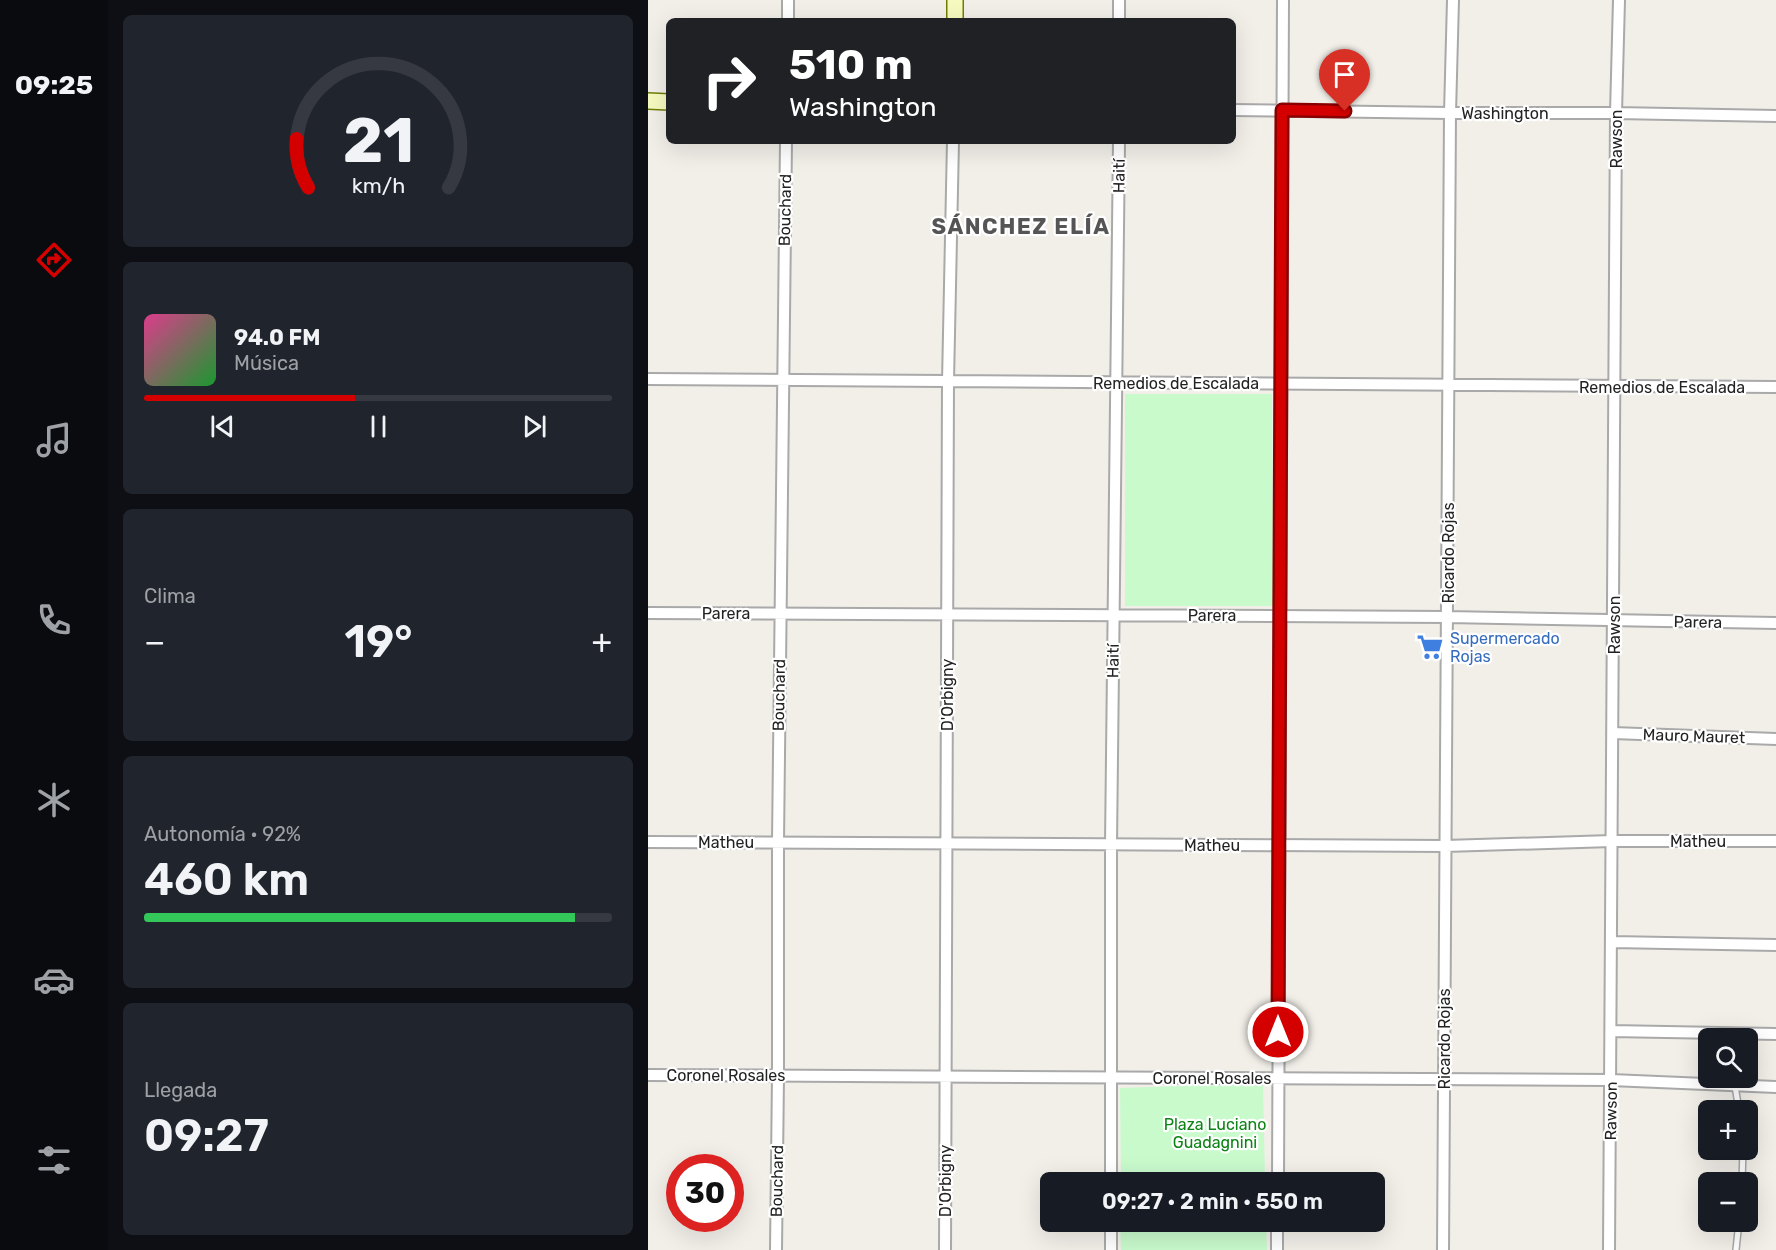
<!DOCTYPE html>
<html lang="es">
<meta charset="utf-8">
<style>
body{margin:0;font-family:Rubik,sans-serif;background:#20242c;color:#f1f3f6;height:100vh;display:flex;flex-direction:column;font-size:22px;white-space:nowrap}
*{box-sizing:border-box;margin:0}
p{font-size:20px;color:#9ea1a6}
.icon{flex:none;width:33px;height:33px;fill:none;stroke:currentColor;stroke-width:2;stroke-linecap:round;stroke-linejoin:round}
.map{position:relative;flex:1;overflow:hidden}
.sheet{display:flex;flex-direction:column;gap:15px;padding:15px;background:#0d0f14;width:540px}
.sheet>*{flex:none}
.guide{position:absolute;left:18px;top:18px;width:570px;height:126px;border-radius:9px;box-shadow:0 6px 24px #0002;background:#202124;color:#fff;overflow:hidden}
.fabs{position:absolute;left:1050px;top:1028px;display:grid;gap:12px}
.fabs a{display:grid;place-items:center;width:60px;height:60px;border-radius:9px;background:#171b24;box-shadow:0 6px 24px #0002;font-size:30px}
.speed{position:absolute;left:18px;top:1154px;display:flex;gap:12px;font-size:30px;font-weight:700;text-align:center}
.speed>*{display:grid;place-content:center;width:78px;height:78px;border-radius:50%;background:#171b24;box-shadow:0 6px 24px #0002;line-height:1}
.speed .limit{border:9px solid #d22;background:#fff;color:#111}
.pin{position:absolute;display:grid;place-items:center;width:51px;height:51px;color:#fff;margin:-62px -26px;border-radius:50% 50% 50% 0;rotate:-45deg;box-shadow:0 0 6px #0007}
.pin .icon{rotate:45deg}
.me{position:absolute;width:66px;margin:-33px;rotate:0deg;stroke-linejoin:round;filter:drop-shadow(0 0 4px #0008)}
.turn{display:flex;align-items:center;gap:21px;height:126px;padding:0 24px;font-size:27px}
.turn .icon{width:78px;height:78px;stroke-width:2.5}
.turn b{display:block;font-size:42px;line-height:51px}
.big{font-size:45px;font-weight:600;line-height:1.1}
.sheet .widget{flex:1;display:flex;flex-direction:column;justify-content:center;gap:9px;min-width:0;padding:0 21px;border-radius:9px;background:#20242c}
.sheet .dial{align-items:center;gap:0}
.dial svg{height:156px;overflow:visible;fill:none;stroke:#363941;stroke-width:7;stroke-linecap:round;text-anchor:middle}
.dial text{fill:#f1f3f6;stroke:none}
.song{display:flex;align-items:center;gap:18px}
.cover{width:72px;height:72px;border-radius:9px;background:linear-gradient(135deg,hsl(330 70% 55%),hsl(130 70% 35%))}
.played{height:6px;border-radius:3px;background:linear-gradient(90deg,#d40000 45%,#363941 45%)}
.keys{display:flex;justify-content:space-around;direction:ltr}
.heat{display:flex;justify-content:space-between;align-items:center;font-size:33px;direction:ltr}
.charge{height:9px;border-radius:4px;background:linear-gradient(90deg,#34c759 92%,#363941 0)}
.trip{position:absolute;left:392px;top:1172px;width:345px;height:60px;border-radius:9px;background:#171b24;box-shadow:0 6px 24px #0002;font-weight:600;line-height:60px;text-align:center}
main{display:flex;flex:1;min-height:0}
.menu{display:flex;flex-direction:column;width:108px;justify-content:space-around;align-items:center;background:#090b0e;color:#9ea1a6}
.menu .icon{width:42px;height:42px}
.menu .active{color:#d40000}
.menu b{font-size:27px;color:#f1f3f6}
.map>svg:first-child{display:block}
.park{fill:#c8facc}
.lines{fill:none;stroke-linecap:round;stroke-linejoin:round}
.lane-casing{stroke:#a9a9a9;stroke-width:8}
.street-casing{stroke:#a9a9a9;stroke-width:14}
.secondary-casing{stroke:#707d05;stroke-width:18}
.lane{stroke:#fff;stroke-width:5}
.street{stroke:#fff;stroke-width:10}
.secondary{stroke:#f7fabf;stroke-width:15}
.route-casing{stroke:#8a0000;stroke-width:15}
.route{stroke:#d40000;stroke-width:10}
.labels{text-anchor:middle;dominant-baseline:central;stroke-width:4.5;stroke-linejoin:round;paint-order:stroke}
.street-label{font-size:16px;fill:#222;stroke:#fff}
.shop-label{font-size:16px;fill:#366cbe;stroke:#fff;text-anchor:start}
.park-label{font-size:16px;fill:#0c8416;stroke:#fff}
.district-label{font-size:22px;font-weight:bold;letter-spacing:1.5px;fill:#555;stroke:#fff}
</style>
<main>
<nav class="menu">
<b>09:25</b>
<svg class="icon active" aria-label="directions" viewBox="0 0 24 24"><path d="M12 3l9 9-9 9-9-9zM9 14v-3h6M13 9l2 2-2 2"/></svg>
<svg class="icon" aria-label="music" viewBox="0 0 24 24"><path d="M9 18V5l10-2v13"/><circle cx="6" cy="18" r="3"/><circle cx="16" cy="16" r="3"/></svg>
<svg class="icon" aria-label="phone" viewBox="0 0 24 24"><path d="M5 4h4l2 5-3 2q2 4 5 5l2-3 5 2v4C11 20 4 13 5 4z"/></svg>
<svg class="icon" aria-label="climate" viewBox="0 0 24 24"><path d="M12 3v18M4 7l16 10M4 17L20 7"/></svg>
<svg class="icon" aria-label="car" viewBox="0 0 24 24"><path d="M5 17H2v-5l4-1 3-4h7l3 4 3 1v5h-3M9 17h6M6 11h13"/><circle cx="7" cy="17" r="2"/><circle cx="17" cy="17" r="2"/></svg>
<svg class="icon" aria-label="filters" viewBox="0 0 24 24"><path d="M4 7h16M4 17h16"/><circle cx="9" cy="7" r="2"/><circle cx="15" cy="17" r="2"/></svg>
</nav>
<section class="sheet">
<div class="widget dial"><svg viewBox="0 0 100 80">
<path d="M14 69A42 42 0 1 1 86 69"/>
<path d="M14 69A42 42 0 0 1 8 44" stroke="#d40000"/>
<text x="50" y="56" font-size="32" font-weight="700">21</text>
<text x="50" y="72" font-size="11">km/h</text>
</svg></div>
<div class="widget">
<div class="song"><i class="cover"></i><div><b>94.0 FM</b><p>Música</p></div></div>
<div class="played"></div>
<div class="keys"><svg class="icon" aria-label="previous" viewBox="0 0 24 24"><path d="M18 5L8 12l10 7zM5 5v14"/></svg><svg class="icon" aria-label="pause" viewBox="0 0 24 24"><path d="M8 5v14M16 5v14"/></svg><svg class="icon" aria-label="next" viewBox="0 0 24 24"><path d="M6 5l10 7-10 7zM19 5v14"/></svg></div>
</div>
<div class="widget"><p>Clima</p>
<div class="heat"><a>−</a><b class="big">19°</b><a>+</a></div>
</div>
<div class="widget"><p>Autonomía · 92%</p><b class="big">460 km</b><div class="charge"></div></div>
<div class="widget"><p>Llegada</p><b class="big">09:27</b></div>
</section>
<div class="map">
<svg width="1128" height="1250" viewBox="0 0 1128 1250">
<rect width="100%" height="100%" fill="#f2efe9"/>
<!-- park -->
<path class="park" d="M477 394H624L625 606H477Z
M615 1083 617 1182H473L472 1088Z
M472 1221H618L619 1250H473Z"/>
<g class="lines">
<!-- lane casing -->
<g class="lane-casing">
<path id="lane" d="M1087 1086 1091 1110
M1094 1182 1095 1149
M1088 1250 1091 1221"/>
</g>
<!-- street casing -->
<g class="street-casing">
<path id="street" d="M471 0V21
M140 21V0
M585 110 802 113H968L1128 116
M0 379 1128 387
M0 613 799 617 1128 623
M965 733 1128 739
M0 842 797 846 964 841H1128
M964 942 1128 945
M963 1031 1128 1034
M0 1075 963 1080 1128 1087
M463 1182V845L471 141
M630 1182 635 0
M128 1250 130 1076V842L138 141
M297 1250 300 382 305 141
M463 1250V1221
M629 1250V1221
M795 1250 802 113 805 0
M961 1250 968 113 971 0"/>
</g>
<!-- secondary casing -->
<g class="secondary-casing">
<path id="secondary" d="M307 21V0
M0 101 21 102"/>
</g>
<!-- lane -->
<use href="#lane" class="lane"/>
<!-- street -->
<use href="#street" class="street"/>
<!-- secondary -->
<use href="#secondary" class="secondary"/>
</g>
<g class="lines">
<!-- route casing -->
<g class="route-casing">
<path id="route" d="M630 1032 634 110 697 111"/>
</g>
<!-- route -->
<use href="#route" class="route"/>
</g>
<!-- icons -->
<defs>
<g id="supermarket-bare" transform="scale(2.07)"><path d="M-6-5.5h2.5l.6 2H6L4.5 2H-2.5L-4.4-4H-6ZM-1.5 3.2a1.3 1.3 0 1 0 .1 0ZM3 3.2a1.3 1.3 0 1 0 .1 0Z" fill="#3f7fe0" stroke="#fff" stroke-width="2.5" paint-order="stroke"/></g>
</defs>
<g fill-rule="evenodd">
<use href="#supermarket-bare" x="782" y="647"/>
</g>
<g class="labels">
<!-- street labels -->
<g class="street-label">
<text x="857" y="113">Washington</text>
<text transform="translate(968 139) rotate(-90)">Rawson</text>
<text transform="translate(471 176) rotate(-89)">Haití</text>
<text transform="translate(137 210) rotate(-89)">Bouchard</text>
<text x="528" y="383">Remedios de Escalada</text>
<text x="1014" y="387">Remedios de Escalada</text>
<text transform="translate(800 553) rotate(-90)">Ricardo Rojas</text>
<text x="78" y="613">Parera</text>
<text x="564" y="615">Parera</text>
<text transform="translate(1050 622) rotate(1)">Parera</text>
<text transform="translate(966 625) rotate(-90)">Rawson</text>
<text transform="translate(465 661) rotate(-89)">Haití</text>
<text transform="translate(131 695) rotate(-89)">Bouchard</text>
<text transform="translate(299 695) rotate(-90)">D'Orbigny</text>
<text transform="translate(1046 736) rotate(2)">Mauro Mauret</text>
<text x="1050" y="841">Matheu</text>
<text x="78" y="842">Matheu</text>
<text x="564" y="845">Matheu</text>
<text transform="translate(796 1039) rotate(-90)">Ricardo Rojas</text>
<text x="78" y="1075">Coronel Rosales</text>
<text x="564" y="1078">Coronel Rosales</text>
<text transform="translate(963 1111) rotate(-89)">Rawson</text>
<text transform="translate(129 1181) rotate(-89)">Bouchard</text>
<text transform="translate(297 1181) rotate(-90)">D'Orbigny</text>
</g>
<!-- shop labels -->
<g class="shop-label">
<text x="802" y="638">Supermercado<tspan x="802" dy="18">Rojas</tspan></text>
</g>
<!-- park labels -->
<g class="park-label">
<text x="567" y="1124">Plaza Luciano<tspan x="567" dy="18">Guadagnini</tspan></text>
</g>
<!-- district labels -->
<g class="district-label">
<text x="373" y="226">SÁNCHEZ ELÍA</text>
</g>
</g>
</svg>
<div class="fabs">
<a><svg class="icon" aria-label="search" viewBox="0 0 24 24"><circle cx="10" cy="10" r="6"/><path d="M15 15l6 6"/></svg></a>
<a>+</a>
<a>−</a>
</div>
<div class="speed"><div class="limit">30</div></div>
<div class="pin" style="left:697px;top:111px;background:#d93025"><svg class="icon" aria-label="arrive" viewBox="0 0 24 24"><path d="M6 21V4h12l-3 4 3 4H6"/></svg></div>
<svg class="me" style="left:630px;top:1032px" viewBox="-20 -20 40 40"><circle r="17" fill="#d40000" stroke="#fff" stroke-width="3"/><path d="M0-11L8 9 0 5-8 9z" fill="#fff"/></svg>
<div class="trip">09:27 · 2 min · 550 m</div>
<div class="guide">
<div class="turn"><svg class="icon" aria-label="right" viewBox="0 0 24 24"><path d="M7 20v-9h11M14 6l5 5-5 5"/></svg><div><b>510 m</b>Washington</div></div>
</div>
</div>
</main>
